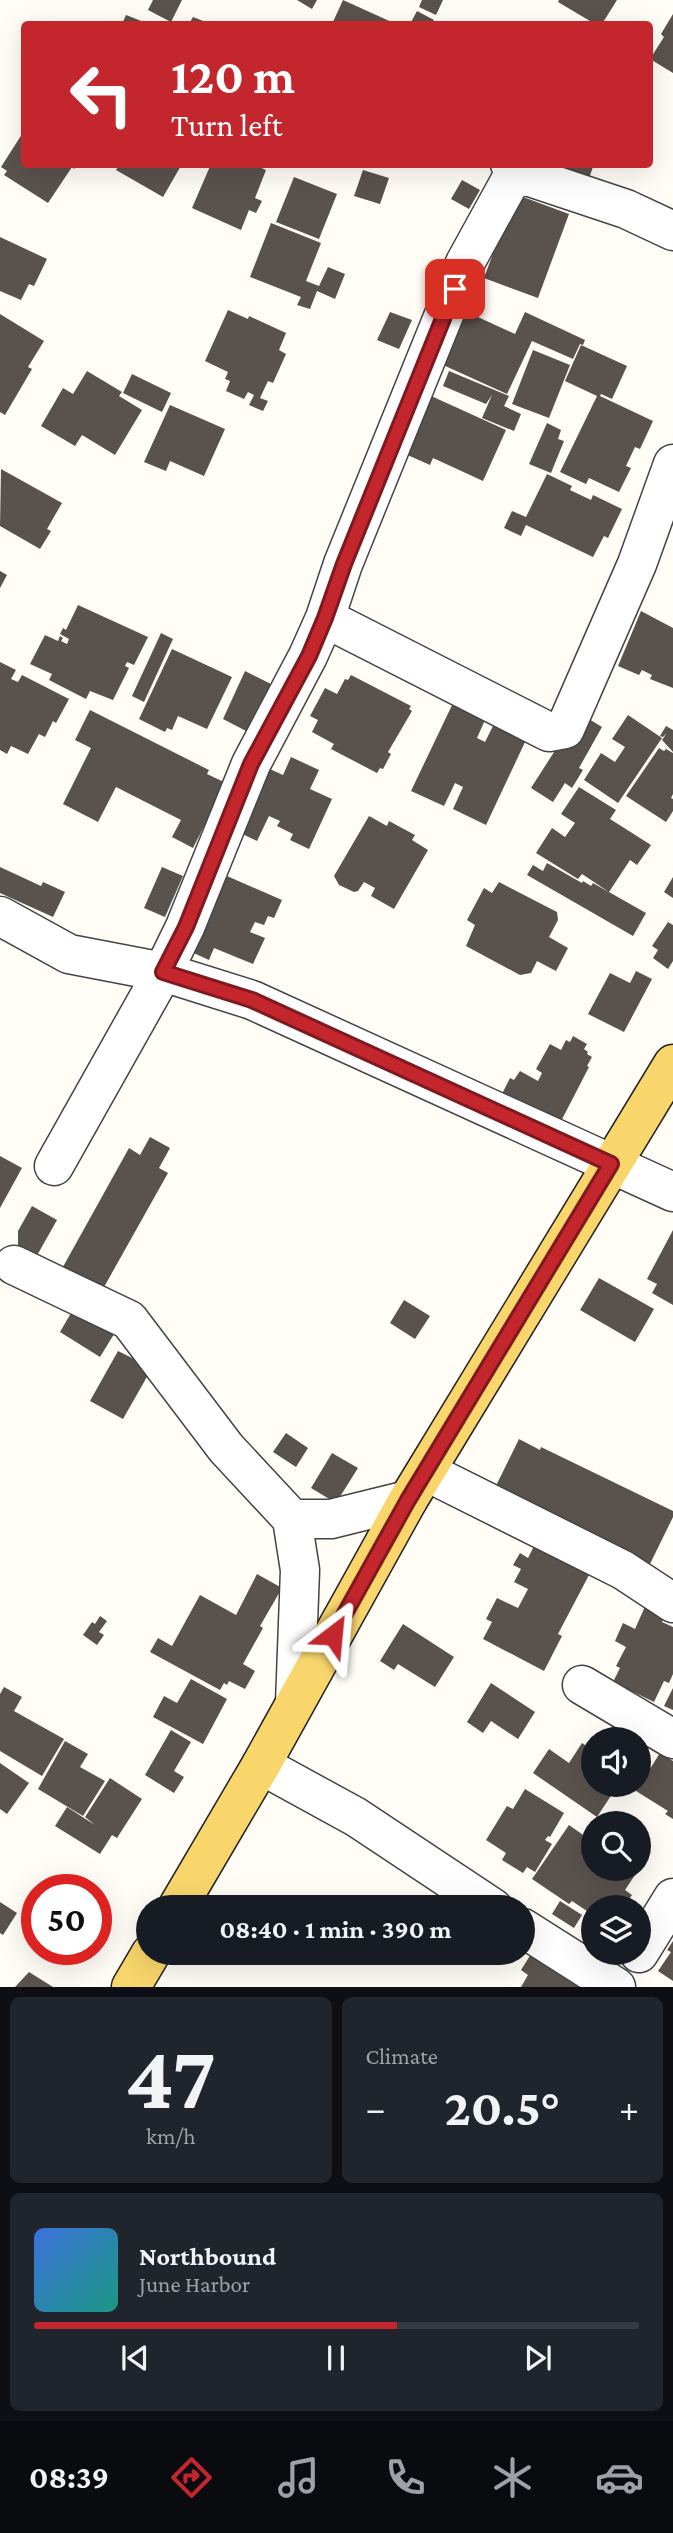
<!DOCTYPE html>
<meta charset="utf-8">
<style>
body{margin:0;font-family:"Crimson Pro",serif;background:#20242c;color:#f1f3f6;height:100vh;display:flex;flex-direction:column;font-size:26px;white-space:nowrap}
*{box-sizing:border-box;margin:0}
p{font-size:23px;color:#9ea1a6}
.icon{flex:none;width:38px;height:38px;fill:none;stroke:currentColor;stroke-width:2;stroke-linecap:round;stroke-linejoin:round}
.map{position:relative;height:1987px;overflow:hidden}
.sheet{display:flex;flex-direction:column;gap:10px;padding:10px;background:#0d0f14;flex:1}
.sheet>*{flex:none}
.banner{position:absolute;left:21px;top:21px;width:632px;height:147px;border-radius:7px;box-shadow:0 7px 28px #0002;background:#c4262e;color:#fff;overflow:hidden}
.tools{position:absolute;left:581px;top:1727px;display:grid;gap:14px}
.tools a{display:grid;place-items:center;width:70px;height:70px;border-radius:50%;background:#171b24;box-shadow:0 7px 28px #0002;font-size:35px}
.speed{position:absolute;left:21px;top:1874px;display:flex;gap:14px;font-size:35px;font-weight:700;text-align:center}
.speed>*{display:grid;place-content:center;width:91px;height:91px;border-radius:50%;background:#171b24;box-shadow:0 7px 28px #0002;line-height:1}
.speed .limit{border:10px solid #d22;background:#fff;color:#111}
.pin{position:absolute;display:grid;place-items:center;width:60px;height:60px;color:#fff;margin:-30px;border-radius:14px;box-shadow:0 4px 10px #0006}
.me{position:absolute;width:77px;margin:-38px;rotate:29deg;stroke-linejoin:round;filter:drop-shadow(0 0 5px #0008)}
.turn{display:flex;align-items:center;gap:24px;height:147px;padding:0 35px;font-size:32px}
.turn .icon{width:91px;height:91px;stroke-width:2.5}
.turn b{display:block;font-size:49px;line-height:60px}
.big{font-size:52px;font-weight:700;line-height:1.1}
.sheet .widget{flex:1;display:flex;flex-direction:column;justify-content:center;gap:10px;min-width:0;padding:0 24px;border-radius:10px;background:#20242c}
.sheet .dial{align-items:center;gap:0}
.dial b{font-size:91px;line-height:1}
.song{display:flex;align-items:center;gap:21px}
.cover{width:84px;height:84px;border-radius:10px;background:linear-gradient(135deg,hsl(220 70% 55%),hsl(170 70% 35%))}
.played{height:7px;border-radius:4px;background:linear-gradient(90deg,#c4262e 60%,#363941 60%)}
.keys{display:flex;justify-content:space-around;direction:ltr}
.heat{display:flex;justify-content:space-between;align-items:center;font-size:38px;direction:ltr}
.sheet .tiles{flex:1;display:grid;gap:10px;grid-template-columns:1fr 1fr}
.widget:last-child{grid-column:span 2}
.trip{position:absolute;left:136px;top:1895px;width:399px;height:70px;border-radius:35px;background:#171b24;box-shadow:0 7px 28px #0002;font-weight:700;line-height:70px;text-align:center}
.dock{display:flex;height:112px;justify-content:space-around;align-items:center;background:#090b0e;color:#9ea1a6}
.dock .icon{width:49px;height:49px}
.dock .selected{color:#c4262e}
.dock b{font-size:32px;color:#f1f3f6}
.map>svg:first-child{display:block}
.building{fill:#5a524d}
.lines{fill:none;stroke-linecap:round;stroke-linejoin:round}
.minor-casing{stroke:#444;stroke-width:41}
.major-casing{stroke:#222;stroke-width:41}
.minor{stroke:#fff;stroke-width:38}
.major{stroke:#f9d66b;stroke-width:38}
.route-casing{stroke:#7f191e;stroke-width:18}
.route{stroke:#c4262e;stroke-width:12}
</style>
<div class="map">
<svg width="673" height="1987" viewBox="0 0 673 1987">
<rect width="100%" height="100%" fill="#fffdf5"/>
<!-- building -->
<path class="building" d="M153 0H182L171 22 148 10Z
M297 0H317L312 9Z
M343 0 396 24H332Z
M422 0H443L436 15 419 7Z
M559 0H617L602 24H595L558 2Z
M417 11 434 20 432 24H410Z
M673 14V73L650 59 664 37 661 34Z
M126 15 149 24H122Z
M193 17 211 24H189Z
M24 131V164H77L74 169 72 167 48 203 4 175 7 171 1 167Z
M120 164H182L163 197 116 170Z
M211 164H253L266 170 255 198 262 201 256 213 249 210 241 230 192 208Z
M540 164H594L585 190Z
M363 170 389 178 380 204 354 196Z
M294 177 337 194 319 239 276 222Z
M462 180 480 190 469 209 451 199Z
M515 194 569 214 538 298 484 278Z
M271 223 321 243 306 281 319 286 328 267 345 274 335 299 317 291 310 309 297 305 301 297 250 277Z
M0 237 47 259 34 286 29 284 21 300 0 291Z
M456 307 515 334 525 312 585 340 583 345 580 344 573 359 532 341 507 394 432 360Z
M228 310 248 319 249 316 286 333 279 350 286 354 273 383 268 381 260 398 268 401 263 411 249 405 254 395 248 392 244 399 226 391 230 381 225 379 228 372 205 361Z
M390 312 412 320 399 349 377 340Z
M0 314 44 341 28 367 32 369 5 415 0 412Z
M581 345 627 366 612 399 601 394 600 396 653 421 640 449 635 447 626 466 631 468 619 492 589 478 586 484 560 472 597 396 565 381Z
M533 350 570 365 549 418 512 404Z
M87 371 122 392 119 396 142 410 115 455 82 435 75 446 41 426 63 388 73 394Z
M449 371 509 396 504 406 521 414 514 431 482 418 492 395 486 404 443 386Z
M132 374 171 393 162 412 123 393Z
M429 395 506 430 483 481 433 458 430 465 403 453Z
M170 405 225 429 204 476 170 461 166 471 144 462Z
M547 423 561 430 558 439 564 441 551 473 529 464Z
M1 469 62 503 47 529 51 531 40 549 0 526Z
M547 474 572 486 570 490 591 500 593 495 622 509 608 538 604 536 593 557 526 525 521 536 504 528 512 511 526 517Z
M0 571 7 575 0 588Z
M78 605 148 637 134 665 127 662 125 666 129 668 113 700 90 691 86 699 49 680 52 674 30 664 45 635 58 641 60 636 63 638 61 641 67 644 69 639 60 634 63 628 66 630Z
M641 611 673 628V688L650 679 652 675 642 670 639 675 618 666Z
M161 633 173 639 144 702 132 696Z
M172 649 232 677 207 729 178 716 172 730 167 728 165 732 139 719Z
M0 662 16 670 11 679 18 682 22 675 69 699 56 723 53 721 45 737 39 734 28 754 11 746 7 754 0 750Z
M245 671 271 684 248 732 223 719Z
M351 675 411 706 409 709 412 711 388 752 391 754 383 769 380 768 377 773 331 749 334 744 312 732 318 720 310 716 325 688 337 694 345 679 348 680Z
M454 701 485 720 477 738 485 742 494 724 526 740 486 825 453 809 463 787 455 783 444 806 411 791Z
M90 710 209 770 207 774 226 783 193 848 172 837 181 820 116 787 98 822 63 804 91 748 75 740Z
M579 713 602 727 579 768 583 770 572 788 565 783 553 802 531 788Z
M628 715 662 738 618 803 584 780 601 753 615 762 625 747 612 739Z
M666 726 673 730V752L662 740 667 733 663 737 660 736Z
M659 748 664 751 666 749 673 753V794L671 798 673 799V811L666 822 626 796Z
M291 757 319 770 310 789 332 799 309 849 290 840 293 834 277 826 280 821 269 816 257 841 232 829 261 765 283 775Z
M579 787 616 810 610 819 651 845 637 865 630 860 609 892 582 874 578 879 536 853 552 828 565 837 575 823 561 814Z
M369 816 387 826 389 821 415 835 412 840 428 850 394 909 371 896 375 888 364 882 358 891 354 892 339 885 334 876Z
M547 863 582 883 583 881 591 886 593 883 646 913 633 936 527 875 533 865 543 871Z
M0 867 41 886 43 882 65 892 53 917 0 893Z
M162 867 183 876 165 917 144 908Z
M227 876 282 900 274 918 268 916 264 925 255 922 250 932 265 938 253 964 214 948 209 960 187 950Z
M673 877V898L664 892Z
M499 882 557 912 558 920 549 937 568 948 556 971 537 961 531 973 520 975 466 946 475 925 467 920 484 888 492 893Z
M668 922 673 925V961L668 969 653 958 658 950 652 946Z
M636 971 652 979 624 1032 588 1014 610 973 630 983Z
M573 1036 587 1044 584 1049 588 1052 587 1054 592 1057 587 1066 589 1067 558 1127 501 1096 510 1078 514 1080 520 1071 538 1081 542 1073 536 1069 550 1044 561 1050 566 1040 570 1042Z
M150 1137 170 1148 159 1168 168 1173 99 1296 59 1274 129 1148 140 1155Z
M0 1156 22 1168 0 1208Z
M32 1206 57 1220 35 1259 18 1249V1231Z
M673 1230V1305L652 1293 657 1284 647 1279Z
M599 1278 654 1309 635 1342 580 1310Z
M404 1300 430 1316 415 1339 390 1323Z
M78 1301 119 1326 100 1357 60 1332Z
M118 1351 152 1368 123 1419 90 1401Z
M286 1433 308 1448 296 1467 273 1452Z
M519 1439 540 1450 541 1447 673 1511V1517L650 1564 520 1501 491 1496Z
M332 1453 358 1468 336 1503 311 1488Z
M534 1546 589 1575 558 1634 562 1636 544 1671 483 1639 492 1622 486 1619 497 1598 518 1608 528 1589 514 1582 521 1569 513 1565 520 1553 528 1558Z
M257 1574 282 1588 260 1626 263 1628 243 1664 255 1671 245 1689 229 1681 227 1685 224 1683 220 1690 150 1652 158 1638 172 1646 200 1595 236 1615Z
M647 1602 667 1612 662 1622 673 1627V1674L669 1683 664 1681 654 1702 613 1682 620 1668 616 1666 626 1647 615 1641 623 1623 635 1629Z
M100 1616 107 1621 99 1632 104 1635 97 1645 83 1635 92 1622 95 1624Z
M403 1624 454 1657 435 1687 398 1664 394 1670 380 1661Z
M191 1679 227 1699 203 1744 153 1717 164 1696 177 1703Z
M491 1683 535 1712 518 1739 491 1721 483 1733 467 1722Z
M4 1687 22 1697 14 1711 64 1739 42 1776 0 1751V1694Z
M673 1688V1710L664 1706Z
M612 1726 633 1740H603Z
M171 1730 191 1742 174 1771 184 1777 174 1793 145 1775Z
M65 1741 88 1754 80 1767 105 1781 83 1816 38 1789Z
M582 1743 593 1750V1785H618L597 1817 533 1773 549 1749 569 1763Z
M660 1753 673 1761V1819L665 1814 668 1811 636 1791Z
M0 1763 29 1783 7 1814 0 1809Z
M110 1778 142 1799 117 1838 112 1835 100 1854 55 1826 67 1807 95 1825 85 1817Z
M525 1789 564 1813 550 1837 548 1836 545 1840 552 1844 535 1872 527 1867 523 1873 502 1860 506 1853 486 1840 507 1806 513 1809Z
M569 1825 593 1842V1869H632L637 1872 625 1890 632 1895 623 1908H593V1915L572 1901 569 1904 532 1879Z
M560 1901 582 1915 574 1928 552 1914Z
M0 1902 17 1913 3 1935 0 1933Z
M673 1941V1981L658 1971 671 1952 667 1950Z
M531 1954 582 1987H521L528 1975 521 1970Z
M29 1972 53 1987H15Z"/>
<g class="lines">
<!-- minor casing -->
<g class="minor-casing">
<path id="minor" d="M510 164 515 172 626 209 673 231
M325 618 549 732 565 729 637 564 673 464
M0 916 69 954 163 972 252 1000 673 1192
M54 1166 163 972 185 927 251 764 308 656 325 618 343 564 465 263 515 172
M14 1265 129 1320 226 1448 292 1519H331L408 1500
M427 1472 623 1570 673 1603
M292 1519 300 1570 295 1703
M582 1685 673 1739
M261 1765 356 1817 493 1908
M523 1928 616 1987
M639 1953 673 1898"/>
</g>
<!-- major casing -->
<g class="major-casing">
<path id="major" d="M177 1908 261 1765 408 1500 673 1064
M131 1987 151 1953"/>
</g>
<!-- minor -->
<use href="#minor" class="minor"/>
<!-- major -->
<use href="#major" class="major"/>
</g>
<g class="lines">
<!-- route casing -->
<g class="route-casing">
<path id="route" d="M333 1635 408 1500 611 1164 252 1000 163 972 186 927 251 764 309 656 325 618 344 564 455 289"/>
</g>
<!-- route -->
<use href="#route" class="route"/>
</g>
</svg>
<div class="tools">
<a><svg class="icon" aria-label="sound" viewBox="0 0 24 24"><path d="M4 9h4l5-4v14l-5-4H4zM17 9q2 3 0 6"/></svg></a>
<a><svg class="icon" aria-label="search" viewBox="0 0 24 24"><circle cx="10" cy="10" r="6"/><path d="M15 15l6 6"/></svg></a>
<a><svg class="icon" aria-label="layers" viewBox="0 0 24 24"><path d="M12 4l9 5-9 5-9-5zM3 14l9 5 9-5"/></svg></a>
</div>
<div class="speed"><div class="limit">50</div></div>
<div class="pin" style="left:455px;top:289px;background:#d93025"><svg class="icon" aria-label="arrive" viewBox="0 0 24 24"><path d="M6 21V4h12l-3 4 3 4H6"/></svg></div>
<svg class="me" style="left:333px;top:1635px" viewBox="-20 -20 40 40"><path d="M0-17L14 15 0 8-14 15z" fill="#c4262e" stroke="#fff" stroke-width="4"/></svg>
<div class="trip">08:40 · 1 min · 390 m</div>
<div class="banner">
<div class="turn"><svg class="icon" aria-label="left" viewBox="0 0 24 24"><path d="M17 20v-9H6M10 6l-5 5 5 5"/></svg><div><b>120 m</b>Turn left</div></div>
</div>
</div>
<section class="sheet">
<div class="tiles">
<div class="widget dial"><b>47</b><p>km/h</p></div>
<div class="widget"><p>Climate</p>
<div class="heat"><a>−</a><b class="big">20.5°</b><a>+</a></div>
</div>
<div class="widget">
<div class="song"><i class="cover"></i><div><b>Northbound</b><p>June Harbor</p></div></div>
<div class="played"></div>
<div class="keys"><svg class="icon" aria-label="previous" viewBox="0 0 24 24"><path d="M18 5L8 12l10 7zM5 5v14"/></svg><svg class="icon" aria-label="pause" viewBox="0 0 24 24"><path d="M8 5v14M16 5v14"/></svg><svg class="icon" aria-label="next" viewBox="0 0 24 24"><path d="M6 5l10 7-10 7zM19 5v14"/></svg></div>
</div>
</div>
</section>
<nav class="dock">
<b>08:39</b>
<svg class="icon selected" aria-label="directions" viewBox="0 0 24 24"><path d="M12 3l9 9-9 9-9-9zM9 14v-3h6M13 9l2 2-2 2"/></svg>
<svg class="icon" aria-label="music" viewBox="0 0 24 24"><path d="M9 18V5l10-2v13"/><circle cx="6" cy="18" r="3"/><circle cx="16" cy="16" r="3"/></svg>
<svg class="icon" aria-label="phone" viewBox="0 0 24 24"><path d="M5 4h4l2 5-3 2q2 4 5 5l2-3 5 2v4C11 20 4 13 5 4z"/></svg>
<svg class="icon" aria-label="climate" viewBox="0 0 24 24"><path d="M12 3v18M4 7l16 10M4 17L20 7"/></svg>
<svg class="icon" aria-label="car" viewBox="0 0 24 24"><path d="M5 17H2v-5l4-1 3-4h7l3 4 3 1v5h-3M9 17h6M6 11h13"/><circle cx="7" cy="17" r="2"/><circle cx="17" cy="17" r="2"/></svg>
</nav>
